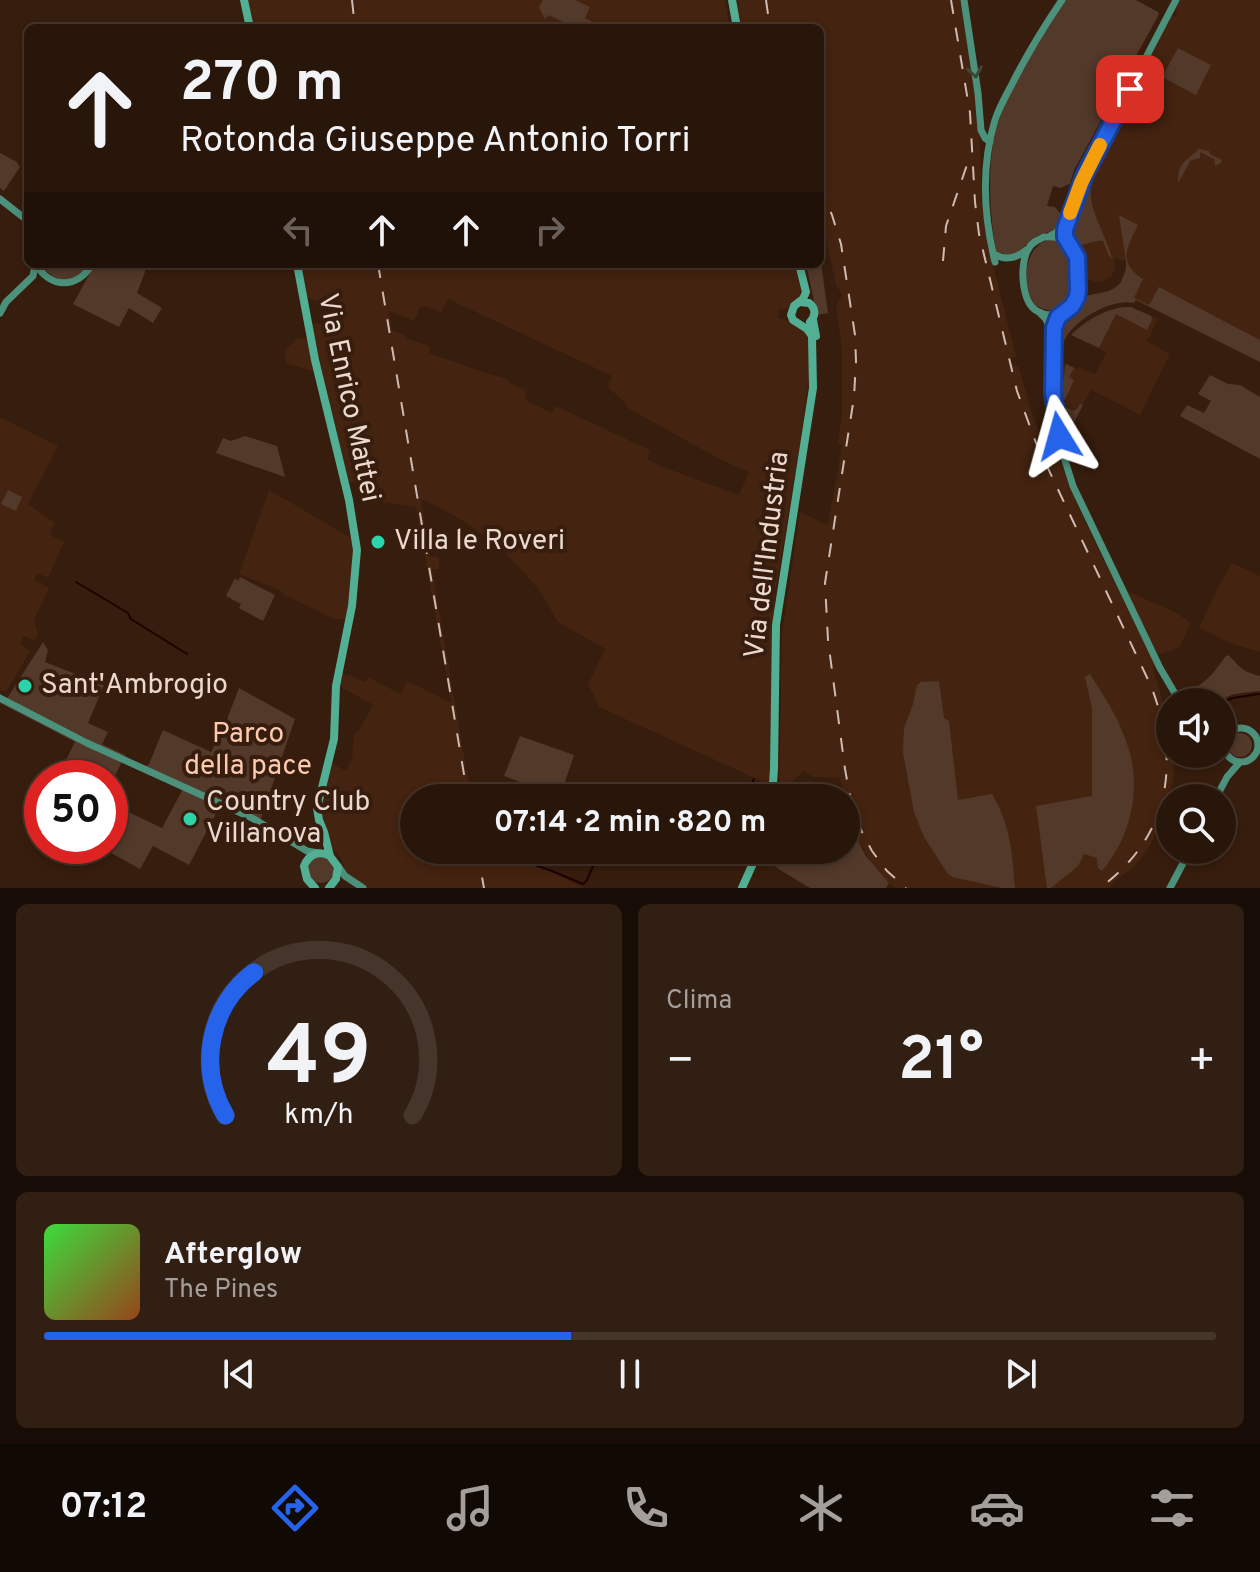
<!DOCTYPE html>
<html lang="it">
<meta charset="utf-8">
<style>
body{margin:0;font-family:Overpass,sans-serif;background:#311f13;color:#f1f3f6;height:100vh;display:flex;flex-direction:column;font-size:30px;white-space:nowrap}
*{box-sizing:border-box;margin:0}
p{font-size:26px;color:#a59f9c}
.icon{flex:none;width:44px;height:44px;fill:none;stroke:currentColor;stroke-width:2;stroke-linecap:round;stroke-linejoin:round}
.map{position:relative;height:888px;overflow:hidden}
.drawer{display:flex;flex-direction:column;gap:16px;padding:16px;background:#170c06;flex:1}
.drawer>*{flex:none}
.guide{position:absolute;left:24px;top:24px;width:800px;height:244px;border-radius:12px;box-shadow:0 4px 12px #0003,0 0 0 2px #45352b;background:#29160a;color:#f1f3f6;overflow:hidden}
.buttons{position:absolute;left:1156px;top:688px;display:grid;gap:16px}
.buttons a{display:grid;place-items:center;width:80px;height:80px;border-radius:50%;background:#29160a;box-shadow:0 4px 12px #0003,0 0 0 2px #45352b;font-size:40px}
.speed{position:absolute;left:24px;top:760px;display:flex;gap:16px;font-size:40px;font-weight:700;text-align:center}
.speed>*{display:grid;place-content:center;width:104px;height:104px;border-radius:50%;background:#29160a;box-shadow:0 4px 12px #0003,0 0 0 2px #45352b;line-height:1}
.speed .limit{border:12px solid #d22;background:#fff;color:#111}
.pin{position:absolute;display:grid;place-items:center;width:68px;height:68px;color:#fff;margin:-34px;border-radius:16px;box-shadow:0 4px 12px #0006}
.me{position:absolute;width:88px;margin:-44px;rotate:352deg;stroke-linejoin:round;filter:drop-shadow(0 0 6px #0008)}
.turn{display:flex;align-items:center;gap:28px;height:168px;padding:0 24px;font-size:36px}
.turn .icon{width:104px;height:104px;stroke-width:2.5}
.turn b{display:block;font-size:56px;line-height:68px}
.lanes{display:flex;align-items:center;height:76px;padding:0 24px;background:#0003;justify-content:center;gap:40px;direction:ltr}
.lanes .off{opacity:.35}
.big{font-size:60px;font-weight:700;line-height:1.1}
.drawer .tile{flex:1;display:flex;flex-direction:column;justify-content:center;gap:12px;min-width:0;padding:0 28px;border-radius:12px;background:#311f13}
.drawer .dial{align-items:center;gap:0}
.dial svg{height:208px;overflow:visible;fill:none;stroke:#45352b;stroke-width:7;stroke-linecap:round;text-anchor:middle}
.dial text{fill:#f1f3f6;stroke:none}
.song{display:flex;align-items:center;gap:24px}
.cover{width:96px;height:96px;border-radius:12px;background:linear-gradient(135deg,hsl(120 70% 55%),hsl(20 70% 35%))}
.played{height:8px;border-radius:4px;background:linear-gradient(90deg,#2563eb 45%,#45352b 45%)}
.keys{display:flex;justify-content:space-around;direction:ltr}
.heat{display:flex;justify-content:space-between;align-items:center;font-size:44px;direction:ltr}
.drawer .tiles{flex:1;display:grid;gap:16px;grid-template-columns:1fr 1fr}
.tile:last-child{grid-column:span 2}
.trip{position:absolute;left:400px;top:784px;width:460px;height:80px;border-radius:40px;background:#29160a;box-shadow:0 4px 12px #0003,0 0 0 2px #45352b;font-weight:700;line-height:80px;text-align:center}
.tab-bar{display:flex;height:128px;justify-content:space-around;align-items:center;background:#100904;color:#a59f9c}
.tab-bar .icon{width:56px;height:56px}
.tab-bar .active{color:#2563eb}
.tab-bar b{font-size:36px;color:#f1f3f6}
.map>svg:first-child{display:block}
.built{fill:#442310;fill-rule:evenodd}
.green{fill:#53392a}
.lines{fill:none;stroke-linecap:round;stroke-linejoin:round}
.stream{stroke:#1d0300;stroke-width:2}
.secondary{stroke:#4b917b;stroke-width:7}
.primary{stroke:#52af93;stroke-width:8}
.rail{stroke:#cfbbb1;stroke-width:2;stroke-dasharray:14 14;stroke-linecap:butt}
.oneway{stroke:#3e4634}
.route-casing{stroke:#184099;stroke-width:20}
.route{stroke:#2563eb;stroke-width:14}
.slow{stroke:#f59e0b;stroke-width:14}
.poi-dot{fill:#2dd4ab;stroke:#371d0d;stroke-width:3}
.labels{text-anchor:middle;dominant-baseline:central;stroke-width:8;stroke-linejoin:round;paint-order:stroke}
.street-label{font-size:28px;fill:#ebd9cf;stroke:#371d0d}
.poi-label{font-size:28px;fill:#ebd9cf;stroke:#371d0d;text-anchor:start}
.park-label{font-size:28px;fill:#fecaaf;stroke:#371d0d}
</style>
<div class="map">
<svg width="1260" height="888" viewBox="0 0 1260 888">
<rect width="100%" height="100%" fill="#371d0d"/>
<!-- built -->
<path class="built" d="M241 0H725L730 28H247Z
M734 0H962L979 114 982 204 987 241 1016 356 1010 359 1012 364 1019 367 1032 414 1039 430 1046 445 1055 443 1067 480 1086 524 1156 666 1153 668 1170 727V754H1173L1174 775 1167 812 1148 849 1133 868 1114 881 1109 888H894L875 869 854 834 849 821 840 778 813 777 804 771 779 793 782 634 800 512 828 525 842 446 838 443 842 413V351L836 305 842 296 841 292 836 286 820 209V28H739Z
M1180 0H1260V362L1130 297 1126 261 1114 258 1115 270 1111 277 1104 281 1096 282 1088 279 1082 272 1078 248 1068 239 1086 177 1131 92 1136 95 1137 93 1130 89 1169 14 1176 17 1177 14 1175 10Z
M310 264H794L801 290 799 297 786 309H779L778 318 787 320 809 334 810 369 801 439 775 593 772 643 770 785 599 707 588 684 605 649 558 622 541 593 523 571 498 546 460 519 437 506 421 499 430 556 439 557V569H432L471 798H414V850H488L554 873 584 888H365L345 871 341 859 331 846 322 820 321 803 331 763 346 771 352 759 354 734 359 730 373 705 339 686 341 674 350 675 365 682 368 677 400 694 407 681 451 703 416 507 382 502 384 489 347 481 310 323 335 325 337 310 306 297 300 265 308 267ZM448 299 612 376 608 387 627 405 626 407 719 459 749 472 739 495 666 468 647 459 650 450 556 406 552 413 525 400 526 390 510 383 507 379 486 373 429 353V346L408 339 404 334 392 331 389 311 414 321 420 308 426 306 441 313Z
M1119 307H1131L1158 319 1147 341 1170 354 1140 415 1091 390 1067 436 1063 435 1058 401 1062 362 1077 369 1079 367 1095 374 1106 353 1099 348Z
M307 338 314 371 287 364 284 351 296 339Z
M0 417 58 446 28 504 55 523 49 534 64 542 48 578 37 573 34 580 49 588 33 622 35 623 38 634 35 640 24 636 20 643 30 651 6 692 0 690Z
M269 490 353 539 354 560 347 616 345 619H334L284 595 281 591 239 574Z
M1232 563 1260 576V652L1232 644 1199 628 1218 587Z
M1125 590 1173 611 1191 623 1179 648 1158 655Z"/>
<!-- green -->
<path class="green" d="M543 0H575L590 7 585 18 605 28H582L583 23 580 28H575L549 15 545 19 539 7Z
M1066 0H1136L1158 12 1159 14 1074 170 1070 184 1060 188 1053 186 1047 206 1055 207 1062 215C1055 239 1050 227 1034 238 1019 248 1019 262 996 251 989 209 985 152 1002 112 1018 73 1043 36 1066 0Z
M1178 48 1211 65 1196 95 1162 77Z
M1135 96 1152 106 1148 112 1152 114C1120 112 1113 132 1100 157L1098 156 1126 103H1128L1130 97Z
M1199 149 1209 151 1210 154 1222 160 1221 163 1215 166 1214 159 1200 152V158L1191 160 1178 183C1178 162 1185 162 1199 149Z
M0 153 17 162 20 167 4 191 0 188Z
M1097 158 1099 159C1078 200 1102 222 1112 258L1109 256 1103 241C1097 240 1084 245 1077 246L1070 238 1068 231 1086 179Z
M1119 215 1138 225C1127 248 1117 262 1143 279L1134 298 1149 305 1159 287 1260 340V362L1136 300 1134 303C1111 298 1074 320 1064 341 1057 354 1057 370 1055 385L1057 331 1059 319 1074 309 1085 296 1109 291 1116 287 1121 282 1126 269V261Z
M1047 240C1053 240 1059 240 1065 244 1083 257 1082 331 1035 305 1021 286 1023 250 1047 240Z
M820 256 828 313 817 315 806 264H820Z
M40 264H89C75 286 55 284 40 264Z
M95 264H144L145 272 137 293 162 308 153 323 129 308 119 327 73 304Z
M1131 307 1151 316 1152 320 1147 330 1116 314 1099 348 1071 335C1086 320 1110 306 1131 307Z
M1066 364 1074 368 1069 377 1074 380 1065 400 1060 399Z
M1210 375 1228 384 1240 385 1260 397V459L1180 416 1187 405 1204 413 1211 401 1198 394Z
M1065 403 1066 407 1073 411 1077 409 1080 404 1083 405 1067 436 1060 404Z
M245 436 277 446 285 477 216 453 223 438 231 441Z
M8 490 22 497 16 511 1 504Z
M240 577 275 595 263 621 239 608 241 604 226 596 235 578 238 581Z
M43 642 48 650 45 662 104 685 88 723 108 732 102 744 125 755 114 778 108 776 106 778H76L61 770 75 742 0 703V698L6 700Z
M1228 655C1233 659 1235 663 1240 667 1245 672 1253 674 1260 676V691L1234 694 1215 702H1185L1179 695C1201 688 1213 675 1225 657Z
M1090 674C1104 696 1118 717 1126 741 1143 785 1132 835 1102 871L1098 868 1097 858 1084 854 1078 866 1051 888H1047L1036 806 1092 796V708L1085 677Z
M939 681 944 718 949 721 958 800 992 794C1011 826 1012 853 1015 888H1002L953 877 948 874 924 837 914 812 903 753 904 728 913 704 917 685 921 682Z
M239 688 295 719 260 821 222 802 189 865 153 846 140 869 104 849 106 846H110V837L124 810 162 828 184 787 145 768 149 764 163 730 211 752 227 719Z
M1228 745a12 12 0 1 1 24 0a12 12 0 1 1-24 0Z
M520 736 574 755 560 797 504 776Z
M846 820 849 822 865 855 889 883 886 888H810L777 868 764 856 766 850H846Z
M308 870a13 13 0 1 1 26 0a13 13 0 1 1-26 0Z"/>
<g class="lines">
<!-- stream -->
<path class="stream" d="M76 582 128 613 131 619 187 654
M1222 703 1232 698 1259 694
M743 798 754 779
M492 850 552 871 583 884 587 880 600 850
M646 850 648 851C650 852 655 862 657 863 665 868 684 857 692 853L694 850"/>
<!-- secondary -->
<path class="secondary" d="M964 0 978 93 981 130 985 138 990 142
M0 199 28 221
M1050 236 1056 233 1061 225 1083 169
M1044 237C1072 234 1078 253 1078 277 1078 283 1079 290 1077 296 1072 313 1052 320 1037 311 1021 302 1019 262 1029 248 1032 242 1038 240 1044 237Z
M1068 243 1065 233V229L1085 174 1176 0
M994 254C1005 261 1017 258 1026 250
M995 262C984 217 981 166 995 120 999 108 1005 97 1011 86 1026 56 1043 28 1062 0
M36 264C50 289 78 289 92 264
M0 313 6 302 33 276 35 266
M1041 314 1046 319 1049 326 1048 387 1052 419 1073 486 1160 668 1180 702
M0 698 87 743 252 818 307 851 318 853
M1224 745a17 17 0 1 1 34 0a17 17 0 1 1-34 0Z
M1216 798 1227 777 1240 762
M338 866 345 876 363 888
M1170 888 1190 850"/>
<!-- primary -->
<path class="primary" d="M244 0 250 28
M732 0 737 28
M297 264 315 360 349 500 357 550 352 606 336 686 334 739 317 808 319 820 324 832 330 856
M799 302 809 303C816 308 816 316 810 322
M813 320 816 336
M772 798 774 769 776 625 813 388 812 336 807 329 793 320 791 315 794 306 803 299 806 292 799 264
M315 888 307 879 304 866C309 854 319 850 330 856L338 867 336 879 329 888
M742 888 759 850"/>
<!-- rail -->
<path class="rail" d="M352 0 355 28
M766 0 770 28
M951 0 970 113 975 202 979 234 1017 391 1036 443 1151 686C1181 764 1170 836 1100 888
M820 186 832 215 841 244 855 335 856 361 854 397 825 583 828 640 845 769 852 807 861 830 872 851 887 871 906 888
M943 261 946 226 969 159
M378 264 468 798
M477 850 484 888"/>
</g>
<!-- one-way arrows -->
<defs><path id="oneway-chevron" d="M-2-3.5L2.5 0L-2 3.5" fill="none" stroke-width="1.6" stroke-linecap="round" stroke-linejoin="round" transform="scale(2)"/></defs>
<use class="oneway" href="#oneway-chevron" transform="translate(975 72) rotate(81)"/>
<g class="lines">
<!-- route casing -->
<g class="route-casing">
<path id="route" d="M1059 436 1053 392 1054 328 1058 317 1072 306 1077 297 1078 290 1077 257 1065 237V229L1085 174 1130 89"/>
</g>
<!-- route -->
<use href="#route" class="route"/>
<!-- slow -->
<path class="slow" d="M1070 213 1081 183 1100 145"/>
</g>
<!-- markers -->
<g class="poi-dot">
<circle cx="378" cy="542" r="8"/>
<circle cx="25" cy="686" r="8"/>
<circle cx="190" cy="819" r="8"/>
</g>
<g class="labels">
<!-- street labels -->
<g class="street-label">
<text transform="translate(348 398) rotate(78)">Via Enrico Mattei</text>
<text transform="translate(768 555) rotate(-83)">Via dell'Industria</text>
</g>
<!-- poi labels -->
<g class="poi-label">
<text x="394" y="542">Villa le Roveri</text>
<text x="41" y="686">Sant'Ambrogio</text>
<text x="206" y="803">Country Club<tspan x="206" dy="32">Villanova</tspan></text>
</g>
<!-- park labels -->
<g class="park-label">
<text x="248" y="735">Parco<tspan x="248" dy="32">della pace</tspan></text>
</g>
</g>
</svg>
<div class="buttons">
<a><svg class="icon" aria-label="sound" viewBox="0 0 24 24"><path d="M4 9h4l5-4v14l-5-4H4zM17 9q2 3 0 6"/></svg></a>
<a><svg class="icon" aria-label="search" viewBox="0 0 24 24"><circle cx="10" cy="10" r="6"/><path d="M15 15l6 6"/></svg></a>
</div>
<div class="speed"><div class="limit">50</div></div>
<div class="pin" style="left:1130px;top:89px;background:#d93025"><svg class="icon" aria-label="arrive" viewBox="0 0 24 24"><path d="M6 21V4h12l-3 4 3 4H6"/></svg></div>
<svg class="me" style="left:1059px;top:436px" viewBox="-20 -20 40 40"><path d="M0-17L14 15 0 8-14 15z" fill="#2563eb" stroke="#fff" stroke-width="4"/></svg>
<div class="trip">07:14 · 2 min · 820 m</div>
<div class="guide">
<div class="turn"><svg class="icon" aria-label="ahead" viewBox="0 0 24 24"><path d="M12 20V5M6 11l6-6 6 6"/></svg><div><b>270 m</b>Rotonda Giuseppe Antonio Torri</div></div>
<div class="lanes"><svg class="icon off" aria-label="left" viewBox="0 0 24 24"><path d="M17 20v-9H6M10 6l-5 5 5 5"/></svg><svg class="icon" aria-label="ahead" viewBox="0 0 24 24"><path d="M12 20V5M6 11l6-6 6 6"/></svg><svg class="icon" aria-label="ahead" viewBox="0 0 24 24"><path d="M12 20V5M6 11l6-6 6 6"/></svg><svg class="icon off" aria-label="right" viewBox="0 0 24 24"><path d="M7 20v-9h11M14 6l5 5-5 5"/></svg></div>
</div>
</div>
<section class="drawer">
<div class="tiles">
<div class="tile dial"><svg viewBox="0 0 100 80">
<path d="M14 69A42 42 0 1 1 86 69"/>
<path d="M14 69A42 42 0 0 1 25 14" stroke="#2563eb"/>
<text x="50" y="56" font-size="32" font-weight="700">49</text>
<text x="50" y="72" font-size="11">km/h</text>
</svg></div>
<div class="tile"><p>Clima</p>
<div class="heat"><a>−</a><b class="big">21°</b><a>+</a></div>
</div>
<div class="tile">
<div class="song"><i class="cover"></i><div><b>Afterglow</b><p>The Pines</p></div></div>
<div class="played"></div>
<div class="keys"><svg class="icon" aria-label="previous" viewBox="0 0 24 24"><path d="M18 5L8 12l10 7zM5 5v14"/></svg><svg class="icon" aria-label="pause" viewBox="0 0 24 24"><path d="M8 5v14M16 5v14"/></svg><svg class="icon" aria-label="next" viewBox="0 0 24 24"><path d="M6 5l10 7-10 7zM19 5v14"/></svg></div>
</div>
</div>
</section>
<nav class="tab-bar">
<b>07:12</b>
<svg class="icon active" aria-label="directions" viewBox="0 0 24 24"><path d="M12 3l9 9-9 9-9-9zM9 14v-3h6M13 9l2 2-2 2"/></svg>
<svg class="icon" aria-label="music" viewBox="0 0 24 24"><path d="M9 18V5l10-2v13"/><circle cx="6" cy="18" r="3"/><circle cx="16" cy="16" r="3"/></svg>
<svg class="icon" aria-label="phone" viewBox="0 0 24 24"><path d="M5 4h4l2 5-3 2q2 4 5 5l2-3 5 2v4C11 20 4 13 5 4z"/></svg>
<svg class="icon" aria-label="climate" viewBox="0 0 24 24"><path d="M12 3v18M4 7l16 10M4 17L20 7"/></svg>
<svg class="icon" aria-label="car" viewBox="0 0 24 24"><path d="M5 17H2v-5l4-1 3-4h7l3 4 3 1v5h-3M9 17h6M6 11h13"/><circle cx="7" cy="17" r="2"/><circle cx="17" cy="17" r="2"/></svg>
<svg class="icon" aria-label="filters" viewBox="0 0 24 24"><path d="M4 7h16M4 17h16"/><circle cx="9" cy="7" r="2"/><circle cx="15" cy="17" r="2"/></svg>
</nav>
